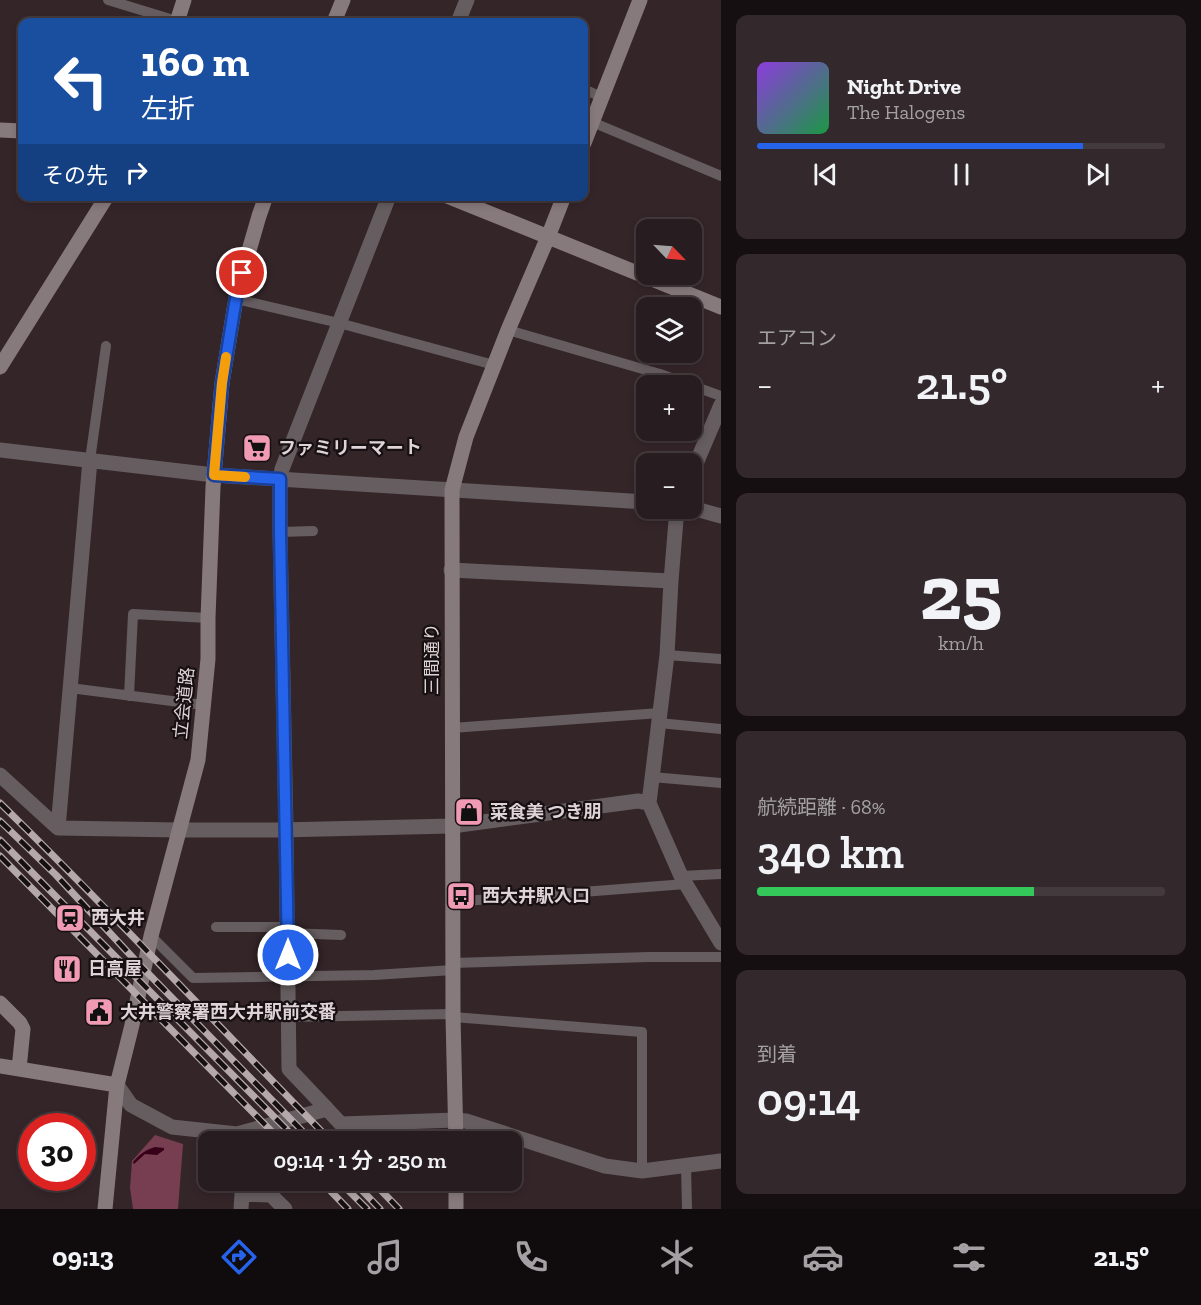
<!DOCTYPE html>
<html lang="ja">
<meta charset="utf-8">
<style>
body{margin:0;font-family:"Zilla Slab","Noto Sans JP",serif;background:#33292c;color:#f1f3f6;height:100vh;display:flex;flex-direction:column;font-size:22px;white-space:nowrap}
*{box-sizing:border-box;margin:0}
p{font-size:20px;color:#a4a1a4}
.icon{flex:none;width:33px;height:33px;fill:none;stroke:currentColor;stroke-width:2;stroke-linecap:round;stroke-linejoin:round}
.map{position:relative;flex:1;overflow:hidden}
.panel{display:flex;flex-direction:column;gap:15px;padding:15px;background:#150f11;width:480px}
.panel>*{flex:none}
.banner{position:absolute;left:18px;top:18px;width:570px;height:183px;border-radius:12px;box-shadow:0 3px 9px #0003,0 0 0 2px #433a3d;background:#1a4fa0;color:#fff;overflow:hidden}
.needle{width:39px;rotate:115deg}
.buttons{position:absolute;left:636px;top:219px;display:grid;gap:12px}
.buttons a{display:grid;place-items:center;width:66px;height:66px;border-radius:12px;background:#271c1f;box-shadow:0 3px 9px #0003,0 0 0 2px #433a3d;font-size:30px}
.speed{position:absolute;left:18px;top:1113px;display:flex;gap:12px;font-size:30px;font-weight:700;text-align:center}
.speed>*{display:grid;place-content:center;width:78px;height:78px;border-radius:50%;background:#271c1f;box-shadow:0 3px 9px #0003,0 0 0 2px #433a3d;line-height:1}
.speed .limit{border:9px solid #d22;background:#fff;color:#111}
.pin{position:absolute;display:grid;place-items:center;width:51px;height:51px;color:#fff;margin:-26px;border:3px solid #fff;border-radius:50%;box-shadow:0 2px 6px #0007}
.me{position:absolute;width:66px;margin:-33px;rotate:0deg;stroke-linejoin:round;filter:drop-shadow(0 0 4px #0008)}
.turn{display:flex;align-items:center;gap:21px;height:126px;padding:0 24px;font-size:27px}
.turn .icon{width:78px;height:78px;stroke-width:2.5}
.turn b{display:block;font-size:42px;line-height:51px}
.then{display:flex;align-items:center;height:57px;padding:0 24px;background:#0003;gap:12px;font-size:22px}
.big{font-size:45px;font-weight:600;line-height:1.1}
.panel .tile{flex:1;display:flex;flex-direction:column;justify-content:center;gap:9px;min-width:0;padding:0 21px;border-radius:12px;background:#33292c}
.panel .dial{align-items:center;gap:0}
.dial b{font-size:78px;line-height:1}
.song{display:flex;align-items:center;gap:18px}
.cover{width:72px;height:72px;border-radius:9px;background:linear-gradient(135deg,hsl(270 70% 55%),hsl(140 70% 35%))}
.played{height:6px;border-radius:3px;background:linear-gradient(90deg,#2563eb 80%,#433a3d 80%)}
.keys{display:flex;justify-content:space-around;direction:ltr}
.heat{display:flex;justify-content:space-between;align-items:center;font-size:33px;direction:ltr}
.charge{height:9px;border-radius:4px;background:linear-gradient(90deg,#34c759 68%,#433a3d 0)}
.trip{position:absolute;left:198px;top:1131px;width:324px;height:60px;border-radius:12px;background:#271c1f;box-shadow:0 3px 9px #0003,0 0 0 2px #433a3d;font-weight:600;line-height:60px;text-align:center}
.menu{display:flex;height:96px;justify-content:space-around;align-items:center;background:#100b0c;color:#a4a1a4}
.menu .icon{width:42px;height:42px}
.menu .current{color:#2563eb}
.menu b{font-size:27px;color:#f1f3f6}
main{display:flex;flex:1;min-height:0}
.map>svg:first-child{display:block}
.green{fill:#763e50}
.water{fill:#370018}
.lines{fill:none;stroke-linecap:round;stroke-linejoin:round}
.lane{stroke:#655d5f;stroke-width:10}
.street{stroke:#655d5f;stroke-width:15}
.secondary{stroke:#877a7d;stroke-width:15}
.rail-casing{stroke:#b4a8ab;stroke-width:7}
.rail{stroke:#171012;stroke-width:4.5;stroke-dasharray:14;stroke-linecap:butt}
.route-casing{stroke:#184099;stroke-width:15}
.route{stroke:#2563eb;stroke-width:10}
.slow{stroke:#f59e0b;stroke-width:10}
.labels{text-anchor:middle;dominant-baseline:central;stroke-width:4.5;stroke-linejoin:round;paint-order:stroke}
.poi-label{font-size:18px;font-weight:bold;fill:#ded3d6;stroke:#171012;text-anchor:start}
.street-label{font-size:18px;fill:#ded3d6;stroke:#171012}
</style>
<main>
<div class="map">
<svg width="721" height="1209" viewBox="0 0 721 1209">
<rect width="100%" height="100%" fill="#342529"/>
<!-- green -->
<path class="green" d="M155 1135 183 1144 178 1209H133L130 1188 132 1161Z"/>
<!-- water -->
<path class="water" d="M155 1147 164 1148V1150L157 1155 145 1154 134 1164 133 1162C140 1154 145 1150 155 1147Z"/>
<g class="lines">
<!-- lane -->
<path class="lane" d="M108 0 180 22
M584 89 601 97
M592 122 721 176
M236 299 339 323 494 365
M508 330 660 374 721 396
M90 460 106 346
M280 532 313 531
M667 655 721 659
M70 688 203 705
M129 696 133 614 208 618
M659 723 721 729
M452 728 660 713
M652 777 721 783
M681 876 721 874
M452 902 686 884
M216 927H288
M288 933 341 935
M151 936 193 978 374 975 453 970
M453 963 649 957H721
M288 1017 453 1014
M453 1017 642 1032V1171
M686 1166 687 1209"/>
<!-- street -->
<path class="street" d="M458 22 467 0
M0 450 214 475 646 502
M692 473 721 405
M677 508 671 581 667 655 649 803 681 876 721 943
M692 508 721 516
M451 570 671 581
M0 775 58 828 179 830H280L452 826 638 801 649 803
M58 828 90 460
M117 1085 131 1105 172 1127 237 1134 327 1109 341 1124 456 1120 466 1121 605 1166 642 1171 721 1161
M327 1109 289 1069 286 830 280 532V479L282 469 389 196
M241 1180 242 1194 271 1195 285 1209
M241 1209 242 1194"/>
<!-- secondary -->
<path class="secondary" d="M177 22 184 0
M334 22 343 0
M0 130 22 131
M584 143 640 0
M447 196 721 307
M0 367 107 196
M0 1003 20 1023 23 1029 19 1069
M0 1066 117 1085
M456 1142 453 1017 452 490 466 437 508 330 548 237 564 196
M456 1180V1209
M105 1209 117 1085 132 1025 151 936 198 760 208 659V618L213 487 222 383 237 292 259 216 266 196"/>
<!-- rail casing -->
<g class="rail-casing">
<path id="rail" d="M0 803C113 913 221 1029 332 1142
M0 821 56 875 135 960 313 1142
M0 840 299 1142
M0 856 282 1142
M320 1180 348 1209
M338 1180 367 1209
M352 1180 380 1209
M371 1180 399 1209"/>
</g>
<!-- rail -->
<use href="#rail" class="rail"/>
</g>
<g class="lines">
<!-- route casing -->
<g class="route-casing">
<path id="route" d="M242 273 237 292 222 383 214 475 280 479V532L288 955"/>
</g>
<!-- route -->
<use href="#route" class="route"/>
<!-- slow -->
<path class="slow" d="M226 357 222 383 214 475 245 477"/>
</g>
<!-- icons -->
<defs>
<g id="supermarket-square" transform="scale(1.5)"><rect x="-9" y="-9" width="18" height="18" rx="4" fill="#f19ab4" stroke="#171012"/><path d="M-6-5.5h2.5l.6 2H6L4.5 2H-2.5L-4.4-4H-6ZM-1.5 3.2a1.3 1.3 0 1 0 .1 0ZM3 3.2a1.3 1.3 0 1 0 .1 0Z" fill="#111"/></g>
<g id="shop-square" transform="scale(1.5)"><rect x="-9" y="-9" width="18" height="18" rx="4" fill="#f19ab4" stroke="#171012"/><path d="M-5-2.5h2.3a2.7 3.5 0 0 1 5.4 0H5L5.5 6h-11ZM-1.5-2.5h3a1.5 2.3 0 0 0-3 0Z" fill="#111"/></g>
<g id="bus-square" transform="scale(1.5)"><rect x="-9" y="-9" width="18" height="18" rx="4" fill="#f19ab4" stroke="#171012"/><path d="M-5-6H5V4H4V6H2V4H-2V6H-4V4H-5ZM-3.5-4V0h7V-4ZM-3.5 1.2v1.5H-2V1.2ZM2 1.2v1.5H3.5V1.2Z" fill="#111"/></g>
<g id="station-square" transform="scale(1.5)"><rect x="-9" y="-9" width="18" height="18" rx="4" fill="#f19ab4" stroke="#171012"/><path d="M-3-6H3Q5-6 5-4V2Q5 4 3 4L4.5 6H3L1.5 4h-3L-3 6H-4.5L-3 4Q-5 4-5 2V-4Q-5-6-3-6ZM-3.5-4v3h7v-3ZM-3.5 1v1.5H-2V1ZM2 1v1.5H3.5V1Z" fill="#111"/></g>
<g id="restaurant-square" transform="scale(1.5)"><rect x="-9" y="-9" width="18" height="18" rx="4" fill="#f19ab4" stroke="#171012"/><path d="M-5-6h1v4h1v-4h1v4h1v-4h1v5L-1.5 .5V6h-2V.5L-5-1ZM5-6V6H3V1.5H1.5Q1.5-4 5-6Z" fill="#111"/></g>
<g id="civic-square" transform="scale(1.5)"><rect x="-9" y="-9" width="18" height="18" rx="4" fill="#f19ab4" stroke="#171012"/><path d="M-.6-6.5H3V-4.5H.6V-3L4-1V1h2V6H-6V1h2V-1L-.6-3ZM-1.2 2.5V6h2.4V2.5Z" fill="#111"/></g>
</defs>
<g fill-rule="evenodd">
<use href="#supermarket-square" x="257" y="448"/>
<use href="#shop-square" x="469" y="812"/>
<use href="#bus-square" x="461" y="896"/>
<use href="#station-square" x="70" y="918"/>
<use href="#restaurant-square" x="67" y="969"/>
<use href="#civic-square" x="99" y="1012"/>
</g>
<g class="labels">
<!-- poi labels -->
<g class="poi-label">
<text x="278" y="448">ファミリーマート</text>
<text x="490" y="812">菜食美 つき朋</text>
<text x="482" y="896">西大井駅入口</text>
<text x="91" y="918">西大井</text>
<text x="88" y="969">日高屋</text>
<text x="120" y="1012">大井警察署西大井駅前交番</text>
</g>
<!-- street labels -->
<g class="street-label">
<text transform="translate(432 659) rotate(-90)">三間通り</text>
<text transform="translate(184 703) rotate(-84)">立会道路</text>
</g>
</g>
</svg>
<div class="buttons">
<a><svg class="needle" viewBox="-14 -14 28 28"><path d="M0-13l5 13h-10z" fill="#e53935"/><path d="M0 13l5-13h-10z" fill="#a4a1a4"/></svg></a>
<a><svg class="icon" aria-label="layers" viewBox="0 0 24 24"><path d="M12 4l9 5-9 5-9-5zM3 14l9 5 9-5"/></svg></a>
<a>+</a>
<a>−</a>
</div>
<div class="speed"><div class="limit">30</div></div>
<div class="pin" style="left:242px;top:273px;background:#d93025"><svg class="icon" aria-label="arrive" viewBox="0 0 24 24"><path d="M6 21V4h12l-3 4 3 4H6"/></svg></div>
<svg class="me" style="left:288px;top:955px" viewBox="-20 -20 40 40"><circle r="17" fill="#2563eb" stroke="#fff" stroke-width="3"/><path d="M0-11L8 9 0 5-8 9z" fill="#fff"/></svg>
<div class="trip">09:14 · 1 分 · 250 m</div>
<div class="banner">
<div class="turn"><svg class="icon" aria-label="left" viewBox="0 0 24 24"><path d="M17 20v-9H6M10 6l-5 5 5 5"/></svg><div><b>160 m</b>左折</div></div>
<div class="then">その先<svg class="icon" aria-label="right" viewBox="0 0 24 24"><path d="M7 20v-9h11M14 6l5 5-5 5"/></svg></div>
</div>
</div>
<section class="panel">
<div class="tile">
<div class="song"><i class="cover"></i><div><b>Night Drive</b><p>The Halogens</p></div></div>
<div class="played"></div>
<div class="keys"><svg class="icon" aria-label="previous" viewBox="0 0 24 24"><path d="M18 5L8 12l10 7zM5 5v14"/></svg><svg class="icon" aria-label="pause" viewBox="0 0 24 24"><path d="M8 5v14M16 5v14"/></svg><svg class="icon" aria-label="next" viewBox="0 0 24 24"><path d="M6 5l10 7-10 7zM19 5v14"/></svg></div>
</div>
<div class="tile"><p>エアコン</p>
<div class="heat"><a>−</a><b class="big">21.5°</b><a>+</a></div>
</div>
<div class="tile dial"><b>25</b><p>km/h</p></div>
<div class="tile"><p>航続距離 · 68%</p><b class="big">340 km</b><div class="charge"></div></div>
<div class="tile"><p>到着</p><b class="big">09:14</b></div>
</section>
</main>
<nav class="menu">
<b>09:13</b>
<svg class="icon current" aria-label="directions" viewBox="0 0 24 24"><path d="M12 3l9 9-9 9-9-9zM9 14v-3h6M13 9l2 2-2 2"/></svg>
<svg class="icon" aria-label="music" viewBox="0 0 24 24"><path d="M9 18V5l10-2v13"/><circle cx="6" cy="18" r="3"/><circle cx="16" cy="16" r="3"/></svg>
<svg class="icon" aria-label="phone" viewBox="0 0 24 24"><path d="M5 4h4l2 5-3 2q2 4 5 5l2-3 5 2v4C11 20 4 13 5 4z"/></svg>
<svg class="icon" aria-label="climate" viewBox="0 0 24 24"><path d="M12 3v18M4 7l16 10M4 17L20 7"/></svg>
<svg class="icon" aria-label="car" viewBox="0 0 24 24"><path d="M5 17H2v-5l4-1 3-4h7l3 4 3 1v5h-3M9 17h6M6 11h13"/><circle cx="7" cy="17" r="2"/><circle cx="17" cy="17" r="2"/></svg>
<svg class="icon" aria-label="filters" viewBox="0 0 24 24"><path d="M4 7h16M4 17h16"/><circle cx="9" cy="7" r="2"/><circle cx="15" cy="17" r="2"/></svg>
<b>21.5°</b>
</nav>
